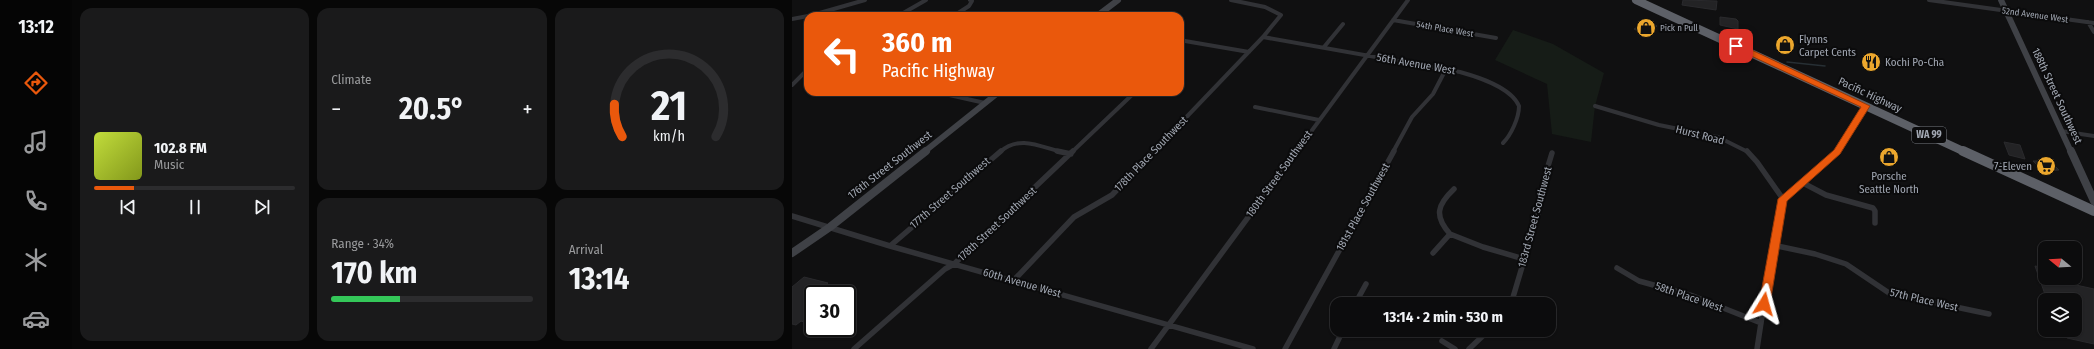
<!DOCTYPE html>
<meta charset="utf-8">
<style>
body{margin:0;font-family:"Fira Sans Condensed",sans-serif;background:#1a1a1b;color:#f1f3f6;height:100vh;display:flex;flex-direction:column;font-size:15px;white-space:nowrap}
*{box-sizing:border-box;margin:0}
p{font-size:13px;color:#9a9b9d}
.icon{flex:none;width:22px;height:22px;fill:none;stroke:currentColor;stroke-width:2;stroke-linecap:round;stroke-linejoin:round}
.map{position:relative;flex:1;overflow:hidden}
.drawer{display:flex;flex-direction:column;gap:8px;padding:8px;background:#070707;width:720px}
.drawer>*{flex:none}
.banner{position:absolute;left:12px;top:12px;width:380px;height:84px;border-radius:12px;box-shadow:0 1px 3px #0004,0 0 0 1px #2c2c2e;background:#ea580c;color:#fff;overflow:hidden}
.needle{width:26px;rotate:288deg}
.buttons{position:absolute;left:1246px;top:241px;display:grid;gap:8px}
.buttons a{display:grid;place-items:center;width:44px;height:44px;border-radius:8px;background:#0c0c0d;box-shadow:0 1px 3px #0004,0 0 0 1px #2c2c2e;font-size:20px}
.speed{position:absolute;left:12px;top:285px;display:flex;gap:8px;font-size:20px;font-weight:700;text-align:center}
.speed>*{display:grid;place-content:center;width:52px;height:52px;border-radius:50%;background:#0c0c0d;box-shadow:0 1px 3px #0004,0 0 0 1px #2c2c2e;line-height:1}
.speed .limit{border:2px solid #111;border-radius:6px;background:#fff;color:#111}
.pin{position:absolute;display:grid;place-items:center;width:34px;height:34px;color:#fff;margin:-17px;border-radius:8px;box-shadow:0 2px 6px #0006}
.me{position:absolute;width:44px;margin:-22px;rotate:8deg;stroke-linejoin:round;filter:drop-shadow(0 0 3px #0008)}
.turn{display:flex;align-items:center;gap:14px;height:84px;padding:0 12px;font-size:18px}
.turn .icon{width:52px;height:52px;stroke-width:2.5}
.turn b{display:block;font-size:28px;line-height:34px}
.big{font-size:30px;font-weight:700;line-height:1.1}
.drawer .widget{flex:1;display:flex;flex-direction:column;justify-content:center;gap:6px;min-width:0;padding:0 14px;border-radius:12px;background:#1a1a1b}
.drawer .dial{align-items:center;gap:0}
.dial svg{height:104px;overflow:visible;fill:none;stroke:#2c2c2e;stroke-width:7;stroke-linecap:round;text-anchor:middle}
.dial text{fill:#f1f3f6;stroke:none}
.song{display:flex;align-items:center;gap:12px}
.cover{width:48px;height:48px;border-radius:6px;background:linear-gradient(135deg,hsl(70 70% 55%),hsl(70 70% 35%))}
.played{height:4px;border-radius:2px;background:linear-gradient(90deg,#ea580c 20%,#2c2c2e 20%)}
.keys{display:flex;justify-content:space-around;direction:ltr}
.heat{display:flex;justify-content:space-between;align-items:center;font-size:22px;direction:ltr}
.charge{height:6px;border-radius:3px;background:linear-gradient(90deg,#34c759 34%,#2c2c2e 0)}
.drawer .tiles{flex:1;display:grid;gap:8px;grid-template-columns:repeat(3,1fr)}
.widget:first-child{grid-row:span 2}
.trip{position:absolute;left:538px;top:297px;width:226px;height:40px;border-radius:12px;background:#0c0c0d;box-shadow:0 1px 3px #0004,0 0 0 1px #2c2c2e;font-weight:700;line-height:40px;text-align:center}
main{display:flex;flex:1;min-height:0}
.menu{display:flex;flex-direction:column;width:72px;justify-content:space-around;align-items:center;background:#050505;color:#9a9b9d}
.menu .icon{width:28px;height:28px}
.menu .on{color:#ea580c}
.menu b{font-size:18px;color:#f1f3f6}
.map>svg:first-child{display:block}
.green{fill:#161c17}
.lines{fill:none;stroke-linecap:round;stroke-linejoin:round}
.stream{stroke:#272f34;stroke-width:1.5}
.building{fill:#232325;stroke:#2a2a2d}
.street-far1{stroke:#313236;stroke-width:4}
.street{stroke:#313236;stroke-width:5.5}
.secondary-far1{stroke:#3f4146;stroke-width:6}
.secondary{stroke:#3f4146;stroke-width:8}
.highway-far1{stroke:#5d6067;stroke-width:8}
.highway{stroke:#5d6067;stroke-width:10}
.route{fill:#ea580c;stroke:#983908}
.labels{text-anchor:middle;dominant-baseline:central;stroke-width:4;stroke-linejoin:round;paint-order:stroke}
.far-street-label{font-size:9px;fill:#a1a7b2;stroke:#0b0b0c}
.far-poi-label{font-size:9px;fill:#a1a7b2;stroke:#0b0b0c;text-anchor:start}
.shield{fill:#0b0b0c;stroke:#747880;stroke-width:1}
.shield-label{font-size:10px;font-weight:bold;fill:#a1a7b2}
.poi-label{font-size:11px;fill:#a1a7b2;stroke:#0b0b0c;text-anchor:start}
.street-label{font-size:11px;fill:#a1a7b2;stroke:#0b0b0c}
</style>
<main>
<nav class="menu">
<b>13:12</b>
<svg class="icon on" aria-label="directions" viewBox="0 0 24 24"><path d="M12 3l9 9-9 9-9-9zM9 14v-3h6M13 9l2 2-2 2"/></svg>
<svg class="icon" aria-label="music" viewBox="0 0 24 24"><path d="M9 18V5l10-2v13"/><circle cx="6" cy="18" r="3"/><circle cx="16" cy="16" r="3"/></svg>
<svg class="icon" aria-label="phone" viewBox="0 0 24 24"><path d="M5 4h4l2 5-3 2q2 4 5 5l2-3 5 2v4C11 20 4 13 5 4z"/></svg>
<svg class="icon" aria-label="climate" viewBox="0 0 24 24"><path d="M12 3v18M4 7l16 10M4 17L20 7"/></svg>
<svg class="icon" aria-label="car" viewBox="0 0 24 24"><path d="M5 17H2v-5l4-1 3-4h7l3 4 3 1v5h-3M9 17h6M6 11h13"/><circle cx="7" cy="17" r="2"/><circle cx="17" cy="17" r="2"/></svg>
</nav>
<section class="drawer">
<div class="tiles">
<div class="widget">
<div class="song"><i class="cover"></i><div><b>102.8 FM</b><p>Music</p></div></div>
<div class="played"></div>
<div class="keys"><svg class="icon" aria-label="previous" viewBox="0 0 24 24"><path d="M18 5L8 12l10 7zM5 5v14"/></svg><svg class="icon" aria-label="pause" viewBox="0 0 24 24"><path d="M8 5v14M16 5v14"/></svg><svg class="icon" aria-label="next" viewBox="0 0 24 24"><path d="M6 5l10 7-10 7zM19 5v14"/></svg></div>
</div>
<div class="widget"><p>Climate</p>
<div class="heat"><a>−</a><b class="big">20.5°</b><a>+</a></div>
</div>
<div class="widget dial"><svg viewBox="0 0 100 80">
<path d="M14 69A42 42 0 1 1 86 69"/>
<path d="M14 69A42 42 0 0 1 8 44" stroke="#ea580c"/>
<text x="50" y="56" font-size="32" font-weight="700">21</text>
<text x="50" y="72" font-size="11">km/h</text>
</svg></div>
<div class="widget"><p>Range · 34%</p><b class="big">170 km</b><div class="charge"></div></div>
<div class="widget"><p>Arrival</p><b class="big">13:14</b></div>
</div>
</section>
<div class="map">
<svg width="1302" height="349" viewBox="0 0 1302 349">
<rect width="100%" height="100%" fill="#101011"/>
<!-- green -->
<path class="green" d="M721 30 761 44 812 73 803 106 799 142 760 134 755 84 703 60Z"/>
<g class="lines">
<!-- stream -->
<path class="stream" d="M995 62 1033 66"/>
</g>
<!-- building -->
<path class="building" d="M891 0 925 1 924 10 890 5Z
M928 17 944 19 946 21V29L928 25Z
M855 21 865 26 858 31 862 33 856 36 842 29Z
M1212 142 1228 145 1233 159 1217 155Z
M1241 161H1258L1267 170 1251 171Z
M1243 266 1253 268V278H1282L1284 285 1302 289V344L1275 338 1272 330H1283V300H1255Z
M12 277 36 283 29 288 35 290 30 294H21V325L9 321 4 325 0 324V287Z"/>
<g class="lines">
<!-- street-far1 -->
<path class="street-far1" d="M1137 0 1302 23
M163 15 177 6 180 1 178 0
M17 16 73 0
M106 16 134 0
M0 19 16 16
M601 20 704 38
M1296 22 1302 32
M471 37 668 72C686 77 719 87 727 106 727 118 719 135 711 143
M393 41 457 52
M14 42 16 43
M532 47 551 24
M0 85 16 69
M144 92 193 103
M803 106 867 125 926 137 956 152
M463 107 527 120
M1269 131 1302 136
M208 152C227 135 247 146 269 152
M280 152 343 92
M361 152 471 37 489 15 473 7 439 0
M504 152 616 0
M601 152 620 117 641 94 654 69
M1045 152 1074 106"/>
<!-- street -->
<path class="street" d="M265 151 279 154
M955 151 965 162 991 199
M1011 183 1034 195 1081 208 1083 211V223
M0 216 98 246 461 349
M658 234 691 247 732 259
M981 245 1023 254 1054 264 1097 293 1197 314
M98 246 209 151
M641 253 658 234C642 216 645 205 662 189
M825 268 847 281 901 296 969 323
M222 280 282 217 320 195 362 151
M563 304 574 284
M719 304 747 210 753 176 760 153
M650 341 663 349
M62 349 153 269 162 264 281 151
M359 349 505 151
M493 349 602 151
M542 349 551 330
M677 349 697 330
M965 349 981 245 991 199 1046 151"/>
<!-- secondary-far1 -->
<path class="secondary-far1" d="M1209 0 1279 152
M305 16 326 0
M132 152 207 92"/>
<!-- secondary -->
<path class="secondary" d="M1279 151 1302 201
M0 253 38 227 134 151"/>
<!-- highway-far1 -->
<path class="highway-far1" d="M844 0 1173 152"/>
<!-- highway -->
<path class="highway" d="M1171 151 1302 211"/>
</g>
<!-- route -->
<path class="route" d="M942 44H947L1078 106 1048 154 995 201 978 304 972 309 967 304 986 199 1042 150 1069 107 942 48Z"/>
<!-- icons -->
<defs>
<g id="shop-disc" transform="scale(1)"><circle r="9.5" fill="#eca72d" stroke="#0b0b0c"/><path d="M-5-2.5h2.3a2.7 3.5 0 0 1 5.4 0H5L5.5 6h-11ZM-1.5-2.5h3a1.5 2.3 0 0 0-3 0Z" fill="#111"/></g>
<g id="restaurant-disc" transform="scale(1)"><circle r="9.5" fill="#eca72d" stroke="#0b0b0c"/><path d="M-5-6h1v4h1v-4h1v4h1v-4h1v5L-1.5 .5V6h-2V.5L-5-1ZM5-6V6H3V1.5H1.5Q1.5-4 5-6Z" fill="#111"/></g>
<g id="supermarket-disc" transform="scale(1)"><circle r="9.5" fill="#eca72d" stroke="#0b0b0c"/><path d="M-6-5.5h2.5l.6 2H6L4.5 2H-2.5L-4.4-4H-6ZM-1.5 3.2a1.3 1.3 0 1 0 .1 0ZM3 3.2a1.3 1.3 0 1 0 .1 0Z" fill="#111"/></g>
</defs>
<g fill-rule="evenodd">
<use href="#shop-disc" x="854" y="28"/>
<use href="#shop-disc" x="993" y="45"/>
<use href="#restaurant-disc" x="1079" y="62"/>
<use href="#shop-disc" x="1097" y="157"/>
<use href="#supermarket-disc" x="1254" y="166"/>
</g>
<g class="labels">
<!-- far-street labels -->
<g class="far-street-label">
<text transform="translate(1243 15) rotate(8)">52nd Avenue West</text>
<text transform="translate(653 29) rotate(10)">54th Place West</text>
</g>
<!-- far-poi labels -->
<g class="far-poi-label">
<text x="868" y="28">Pick n Pull</text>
</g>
<!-- shield labels -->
<rect class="shield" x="1120" y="127" width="34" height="16" rx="3"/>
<g class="shield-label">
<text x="1137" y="135">WA 99</text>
</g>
<!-- poi labels -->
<g class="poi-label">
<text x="1007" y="39">Flynns<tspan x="1007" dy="13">Carpet Cents</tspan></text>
<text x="1093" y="62">Kochi Po-Cha</text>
<text x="1240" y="166" text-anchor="end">7-Eleven</text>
<text x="1097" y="176" text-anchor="middle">Porsche<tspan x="1097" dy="13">Seattle North</tspan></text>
</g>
<!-- street labels -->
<g class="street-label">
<text transform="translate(624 64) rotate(10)">56th Avenue West</text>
<text transform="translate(1078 95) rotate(25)">Pacific Highway</text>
<text transform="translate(1265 96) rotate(65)">188th Street Southwest</text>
<text transform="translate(908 135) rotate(14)">Hurst Road</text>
<text transform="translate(359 154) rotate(-46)">178th Place Southwest</text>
<text transform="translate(98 165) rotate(-38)">176th Street Southwest</text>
<text transform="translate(487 174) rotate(-54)">180th Street Southwest</text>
<text transform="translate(158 193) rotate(-41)">177th Street Southwest</text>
<text transform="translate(571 207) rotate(-61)">181st Place Southwest</text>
<text transform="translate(743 217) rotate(-75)">183rd Street Southwest</text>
<text transform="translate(205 224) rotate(-43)">178th Street Southwest</text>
<text transform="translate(230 283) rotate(16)">60th Avenue West</text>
<text transform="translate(897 297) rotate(19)">58th Place West</text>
<text transform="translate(1132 300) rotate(13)">57th Place West</text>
</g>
</g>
</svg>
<div class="buttons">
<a><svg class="needle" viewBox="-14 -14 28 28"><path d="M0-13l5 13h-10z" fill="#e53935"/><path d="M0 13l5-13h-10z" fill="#9a9b9d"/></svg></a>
<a><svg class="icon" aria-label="layers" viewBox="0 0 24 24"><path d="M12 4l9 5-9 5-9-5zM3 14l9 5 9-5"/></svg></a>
</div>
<div class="speed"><div class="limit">30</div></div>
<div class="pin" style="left:944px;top:46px;background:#d93025"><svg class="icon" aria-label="arrive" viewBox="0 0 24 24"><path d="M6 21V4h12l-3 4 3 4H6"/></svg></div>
<svg class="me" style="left:972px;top:304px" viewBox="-20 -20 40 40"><path d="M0-17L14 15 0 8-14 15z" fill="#ea580c" stroke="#fff" stroke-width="4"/></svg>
<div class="trip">13:14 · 2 min · 530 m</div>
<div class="banner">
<div class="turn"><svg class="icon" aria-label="left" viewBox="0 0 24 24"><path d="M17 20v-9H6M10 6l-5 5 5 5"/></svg><div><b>360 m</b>Pacific Highway</div></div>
</div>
</div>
</main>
